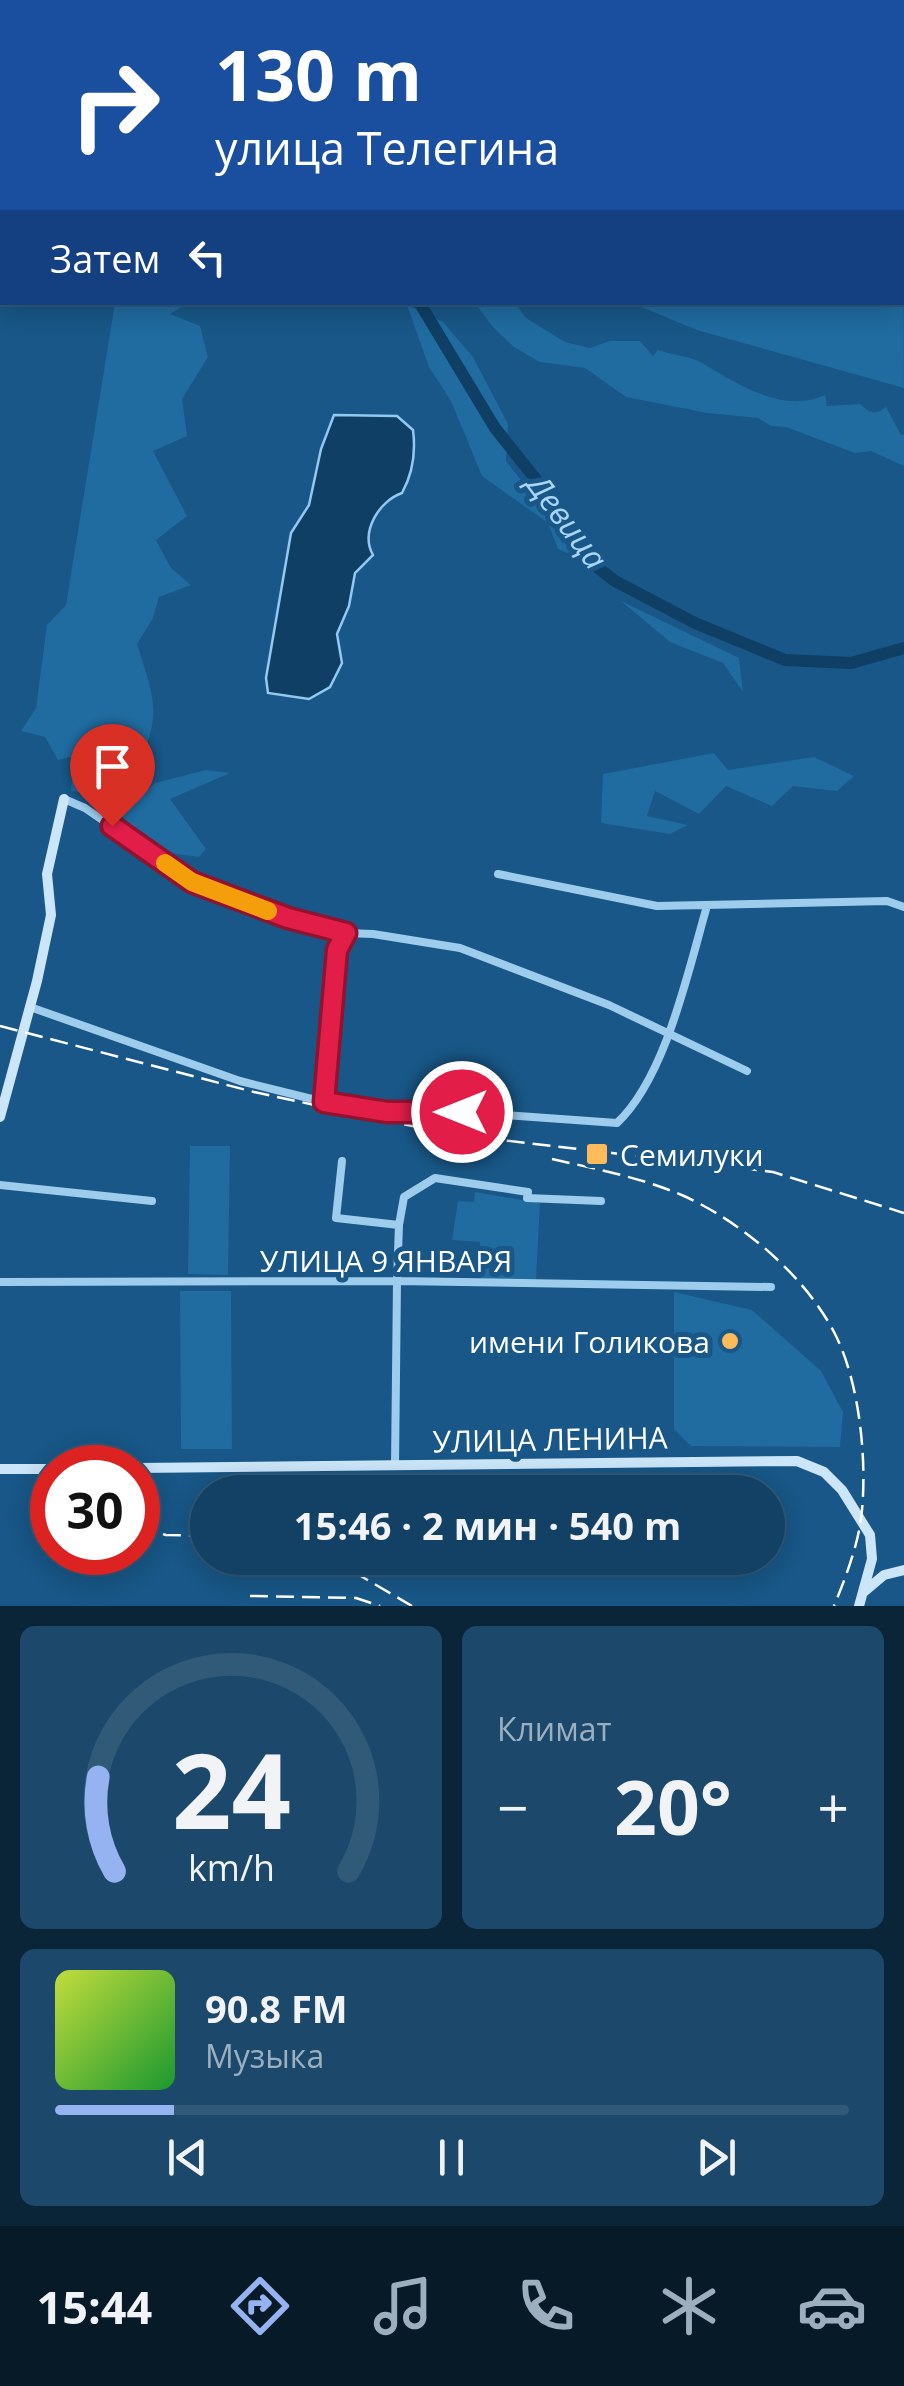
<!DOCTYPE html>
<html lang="ru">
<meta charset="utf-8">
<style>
body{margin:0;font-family:"Open Sans",sans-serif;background:#1b486b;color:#f1f3f6;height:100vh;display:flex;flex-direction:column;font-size:38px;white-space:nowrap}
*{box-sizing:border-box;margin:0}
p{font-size:32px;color:#9cafbf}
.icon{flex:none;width:55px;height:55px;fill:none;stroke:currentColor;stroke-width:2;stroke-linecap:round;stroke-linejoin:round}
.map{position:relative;height:1606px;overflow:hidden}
.side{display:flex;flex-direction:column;gap:20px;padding:20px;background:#0a2438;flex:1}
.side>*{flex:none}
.banner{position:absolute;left:0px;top:0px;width:905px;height:305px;box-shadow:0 5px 25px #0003,0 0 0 2px #315a79;background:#1a4fa0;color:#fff;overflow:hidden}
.speed{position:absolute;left:30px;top:1445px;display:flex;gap:20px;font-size:50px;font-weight:700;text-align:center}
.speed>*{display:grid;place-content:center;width:130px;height:130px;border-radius:50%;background:#124165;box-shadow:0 5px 25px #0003,0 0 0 2px #315a79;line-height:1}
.speed .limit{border:15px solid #d22;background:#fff;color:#111}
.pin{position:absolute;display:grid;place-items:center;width:85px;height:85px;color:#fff;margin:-102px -42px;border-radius:50% 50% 50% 0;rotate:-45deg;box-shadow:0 0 10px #0007}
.pin .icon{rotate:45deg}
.me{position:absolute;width:110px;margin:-55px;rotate:270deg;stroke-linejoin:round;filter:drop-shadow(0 0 8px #0008)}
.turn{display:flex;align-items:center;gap:35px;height:210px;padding:0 50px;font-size:45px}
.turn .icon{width:130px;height:130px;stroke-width:2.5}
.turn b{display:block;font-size:70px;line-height:85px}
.then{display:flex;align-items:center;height:95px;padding:0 50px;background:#0003;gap:20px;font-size:38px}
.big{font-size:75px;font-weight:700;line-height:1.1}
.side .tile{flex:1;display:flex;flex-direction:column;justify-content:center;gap:15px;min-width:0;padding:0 35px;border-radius:15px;background:#1b486b}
.side .dial{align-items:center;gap:0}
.dial svg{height:260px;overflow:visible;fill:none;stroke:#315a79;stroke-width:7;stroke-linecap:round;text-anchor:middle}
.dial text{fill:#f1f3f6;stroke:none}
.song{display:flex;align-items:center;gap:30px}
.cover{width:120px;height:120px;border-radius:15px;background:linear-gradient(135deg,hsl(70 70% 55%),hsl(130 70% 35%))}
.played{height:10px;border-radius:5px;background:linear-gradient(90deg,#95b2f1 15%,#315a79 15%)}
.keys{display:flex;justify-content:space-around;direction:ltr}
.heat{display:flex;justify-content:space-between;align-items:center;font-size:55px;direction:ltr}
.side .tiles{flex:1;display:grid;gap:20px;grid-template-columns:1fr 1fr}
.tile:last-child{grid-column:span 2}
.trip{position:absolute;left:190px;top:1475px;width:595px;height:100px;border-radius:50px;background:#124165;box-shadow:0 5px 25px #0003,0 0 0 2px #315a79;font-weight:700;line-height:100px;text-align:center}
.tab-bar{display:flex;height:160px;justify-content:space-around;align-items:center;background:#071a28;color:#9cafbf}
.tab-bar .icon{width:70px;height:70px}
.tab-bar .on{color:#95b2f1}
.tab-bar b{font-size:45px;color:#f1f3f6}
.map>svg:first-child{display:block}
.green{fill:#206ba0}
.water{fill:#0f3f64;stroke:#91c9f0;stroke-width:2.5}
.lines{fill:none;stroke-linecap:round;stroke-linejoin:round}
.stream{stroke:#91c9f0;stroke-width:2.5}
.river{stroke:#0f3f64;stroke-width:12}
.street{stroke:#9ecced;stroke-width:8}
.secondary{stroke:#cbe5f9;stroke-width:10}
.rail{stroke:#fff;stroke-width:2.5;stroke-dasharray:18 8;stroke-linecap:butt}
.route-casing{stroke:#92132f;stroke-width:25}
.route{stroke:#e11d48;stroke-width:18}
.slow{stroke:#f59e0b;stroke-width:18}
.poi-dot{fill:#ffba5a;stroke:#185787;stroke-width:4}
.labels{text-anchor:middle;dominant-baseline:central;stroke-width:10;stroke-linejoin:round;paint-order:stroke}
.poi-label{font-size:30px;fill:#fff;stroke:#185787;text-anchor:start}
.street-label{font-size:30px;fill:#fff;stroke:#185787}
.water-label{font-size:32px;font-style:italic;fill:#aad6f5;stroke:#185787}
</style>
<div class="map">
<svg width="904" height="1606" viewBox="0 0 904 1606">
<rect width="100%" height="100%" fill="#185787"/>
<!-- green -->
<path class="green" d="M903 121 904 388 697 330 632 303 902 302Z
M115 303H188L170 314 200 326 208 357 182 399 187 436 153 451 187 516 156 540 171 568 191 585 159 597 153 618 137 644C158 709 161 715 133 779L102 794 71 791 74 756 58 760 45 737 21 731 36 708 47 625 66 605Z
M475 303H515L526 318 565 342 590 348 610 341H640L653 356 658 350C672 355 691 356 704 364 739 385 784 414 825 395L827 406 860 404C870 413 874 416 886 407L901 435 904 434V466L871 451 855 453 786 427 771 426 758 418 707 413 626 397 585 368 540 362 514 347 493 327Z
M407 305 443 322 473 357 508 424 506 461 582 559 558 549 548 523 482 476 451 401 429 367Z
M621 601 739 658 743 692 723 663 670 642Z
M714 753 728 770 814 757 854 776 837 791 793 786 772 806 726 786 699 814 655 791 647 816 688 825 670 834 601 823 603 774Z
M206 770 230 773 170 799 206 849 199 857 162 852 120 815 155 783Z
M190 1146H230L228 1275 188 1274Z
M475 1192 540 1203 536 1280 481 1279 480 1242 452 1240 458 1201 474 1202Z
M180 1291H231L232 1449H181Z
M674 1292 752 1310 821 1371 843 1412 840 1447 691 1446 674 1429Z"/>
<!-- water -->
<path class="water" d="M334 415 397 416 413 430C416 453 413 473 402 493 379 501 360 532 373 555L355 573 349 606 337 634 342 663 330 687 309 699 268 693 266 678 291 533 309 505 321 449Z"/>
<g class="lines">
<!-- stream -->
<path class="stream" d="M500 0 505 2
M391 2 396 0"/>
<!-- river -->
<path class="river" d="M373 2V0
M419 302 495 428 578 532 593 564 615 581 695 623 785 660 851 663 904 648"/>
<!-- street -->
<path class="street" d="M651 0 662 2
M901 2 902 0
M902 59 904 60
M64 799 85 808 192 882 288 918 346 933 373 934 460 948 609 1005 747 1071
M498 874 657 906 887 901 904 907
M30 1007 240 1081 324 1102 387 1112H462L617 1123C666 1077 688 971 707 906
M324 1102 337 950 346 933
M342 1161 336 1218 399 1225
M0 1185 152 1201
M0 1282 397 1281 771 1287
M395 1466 397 1281 399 1225 404 1197 435 1178 528 1192 527 1198 601 1201"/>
<!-- secondary -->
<path class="secondary" d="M0 1117 37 981 51 915 47 874 64 799
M138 1468 797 1461 824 1472 842 1490 870 1535 872 1559 859 1606
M0 1469H52
M865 1591 884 1575 904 1570"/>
<!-- rail -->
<path class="rail" d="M0 1026 254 1092 450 1134 773 1172 904 1213
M552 1159C596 1169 643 1178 684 1196 743 1223 804 1275 834 1332 860 1381 868 1465 861 1519 857 1548 845 1579 834 1606
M138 1527 166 1535 208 1536
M330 1558 412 1606
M250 1596 356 1598 380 1606"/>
</g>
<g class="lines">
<!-- route casing -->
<g class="route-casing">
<path id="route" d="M112 826 192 882 288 918 346 933 337 950 324 1102 387 1112H462"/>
</g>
<!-- route -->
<use href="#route" class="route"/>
<!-- slow -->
<path class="slow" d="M165 863 192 882 268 911"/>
</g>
<!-- markers -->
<g class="poi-dot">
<rect x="585" y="1142" width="24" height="24" rx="5"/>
<circle cx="730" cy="1341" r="10"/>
</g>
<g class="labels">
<!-- poi labels -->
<g class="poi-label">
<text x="620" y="1154">Семилуки</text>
<text x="710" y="1341" text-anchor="end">имени Голикова</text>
</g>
<!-- street labels -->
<g class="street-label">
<text x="386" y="1260">УЛИЦА 9 ЯНВАРЯ</text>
<text transform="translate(550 1439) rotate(-1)">УЛИЦА ЛЕНИНА</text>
</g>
<!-- water labels -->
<g class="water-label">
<text transform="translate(568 521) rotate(53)">Девица</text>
</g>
</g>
</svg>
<div class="speed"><div class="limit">30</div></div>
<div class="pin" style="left:112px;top:826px;background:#d93025"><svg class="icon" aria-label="arrive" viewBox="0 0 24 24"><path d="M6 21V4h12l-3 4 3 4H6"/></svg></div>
<svg class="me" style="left:462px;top:1112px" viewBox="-20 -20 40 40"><circle r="17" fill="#e11d48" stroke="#fff" stroke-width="3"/><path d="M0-11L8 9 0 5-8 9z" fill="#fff"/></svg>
<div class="trip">15:46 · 2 мин · 540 m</div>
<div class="banner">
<div class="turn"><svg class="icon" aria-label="right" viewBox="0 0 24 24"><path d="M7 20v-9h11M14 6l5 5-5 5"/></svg><div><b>130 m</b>улица Телегина</div></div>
<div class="then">Затем<svg class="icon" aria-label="left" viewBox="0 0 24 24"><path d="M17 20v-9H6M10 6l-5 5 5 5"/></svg></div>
</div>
</div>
<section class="side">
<div class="tiles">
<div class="tile dial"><svg viewBox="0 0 100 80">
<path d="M14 69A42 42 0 1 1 86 69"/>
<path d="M14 69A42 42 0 0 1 9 40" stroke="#95b2f1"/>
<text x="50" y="56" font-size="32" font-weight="700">24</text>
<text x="50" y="72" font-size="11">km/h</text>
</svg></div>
<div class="tile"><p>Климат</p>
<div class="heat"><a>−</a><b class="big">20°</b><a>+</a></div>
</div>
<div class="tile">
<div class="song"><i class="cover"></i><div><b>90.8 FM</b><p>Музыка</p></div></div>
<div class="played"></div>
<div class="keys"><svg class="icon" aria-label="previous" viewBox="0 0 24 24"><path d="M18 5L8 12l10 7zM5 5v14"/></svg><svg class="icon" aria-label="pause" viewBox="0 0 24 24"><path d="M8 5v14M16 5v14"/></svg><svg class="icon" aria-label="next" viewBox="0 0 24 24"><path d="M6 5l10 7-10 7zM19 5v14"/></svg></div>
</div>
</div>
</section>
<nav class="tab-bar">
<b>15:44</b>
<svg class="icon on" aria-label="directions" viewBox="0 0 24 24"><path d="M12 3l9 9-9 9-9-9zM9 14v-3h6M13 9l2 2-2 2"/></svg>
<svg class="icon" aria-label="music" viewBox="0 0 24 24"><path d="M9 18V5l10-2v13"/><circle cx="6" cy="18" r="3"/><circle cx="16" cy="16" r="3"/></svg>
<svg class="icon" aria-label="phone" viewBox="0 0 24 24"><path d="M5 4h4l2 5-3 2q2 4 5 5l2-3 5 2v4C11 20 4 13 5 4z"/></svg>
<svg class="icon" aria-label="climate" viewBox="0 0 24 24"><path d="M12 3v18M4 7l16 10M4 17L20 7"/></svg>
<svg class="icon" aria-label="car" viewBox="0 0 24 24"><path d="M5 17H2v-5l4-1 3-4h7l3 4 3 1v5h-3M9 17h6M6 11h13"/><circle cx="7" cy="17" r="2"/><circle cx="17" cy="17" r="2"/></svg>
</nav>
